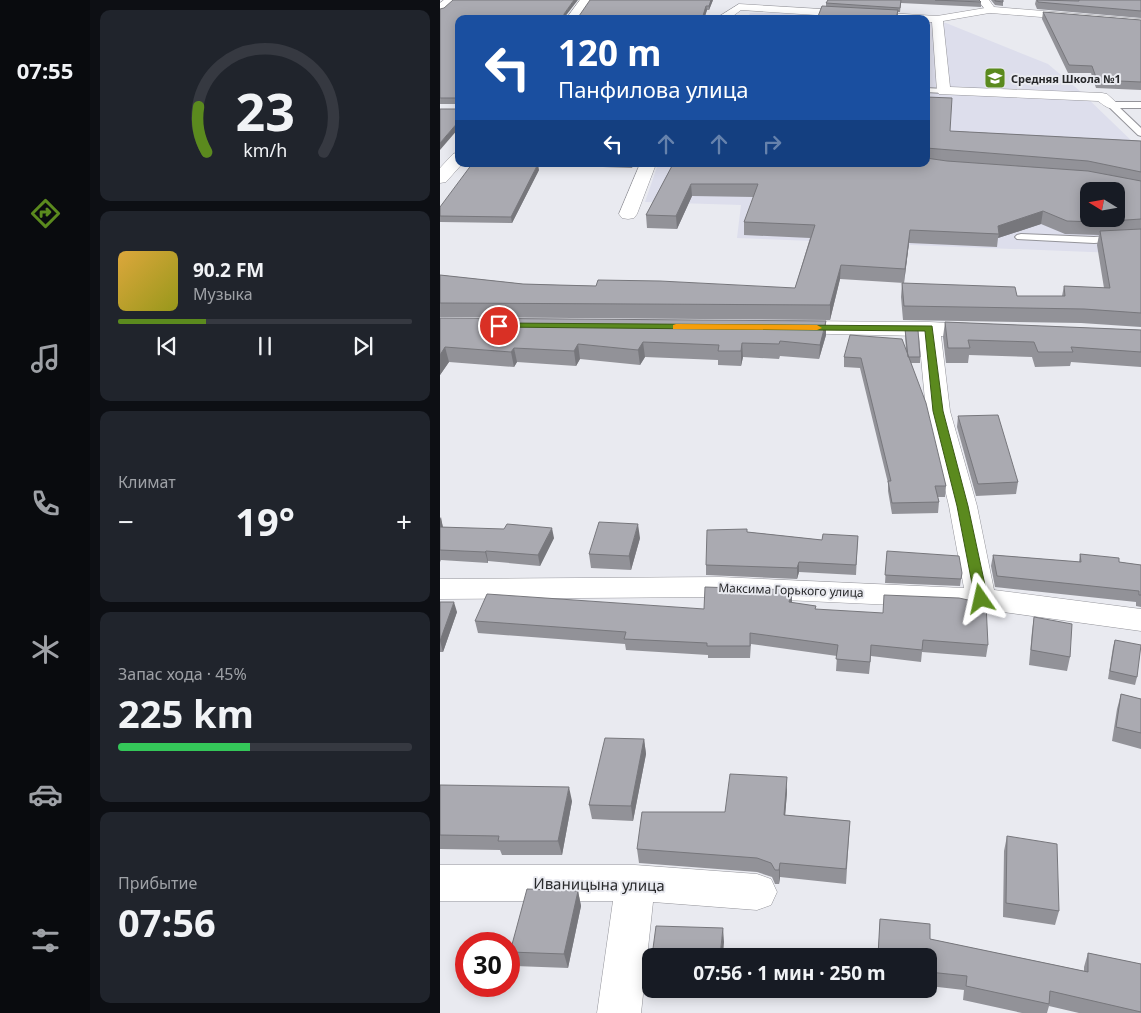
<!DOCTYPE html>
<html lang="ru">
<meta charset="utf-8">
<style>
body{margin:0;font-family:"Noto Sans",sans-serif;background:#20242c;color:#f1f3f6;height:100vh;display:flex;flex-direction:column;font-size:19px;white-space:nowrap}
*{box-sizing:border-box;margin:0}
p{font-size:16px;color:#9ea1a6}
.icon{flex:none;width:28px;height:28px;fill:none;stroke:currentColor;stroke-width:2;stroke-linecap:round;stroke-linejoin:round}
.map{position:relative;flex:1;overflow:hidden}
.details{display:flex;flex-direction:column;gap:10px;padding:10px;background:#0d0f14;width:350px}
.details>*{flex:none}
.banner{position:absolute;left:15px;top:15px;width:475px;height:152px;border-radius:10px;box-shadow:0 2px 12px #0003;background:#1a4fa0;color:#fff;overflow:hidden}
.needle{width:32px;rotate:281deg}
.tools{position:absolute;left:640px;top:182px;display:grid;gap:10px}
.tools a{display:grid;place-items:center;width:45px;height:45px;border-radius:10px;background:#171b24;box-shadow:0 2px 12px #0003;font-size:25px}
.speed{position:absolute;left:15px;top:932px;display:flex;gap:10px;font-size:25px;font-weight:700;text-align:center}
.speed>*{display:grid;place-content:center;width:65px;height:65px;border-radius:50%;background:#171b24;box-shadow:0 2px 12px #0003;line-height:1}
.speed .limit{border:8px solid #d22;background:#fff;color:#111}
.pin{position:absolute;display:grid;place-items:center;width:42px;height:42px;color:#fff;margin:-21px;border:2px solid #fff;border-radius:50%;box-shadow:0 1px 5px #0007}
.me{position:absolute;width:55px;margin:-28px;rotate:349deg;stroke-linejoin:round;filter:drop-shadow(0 0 4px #0008)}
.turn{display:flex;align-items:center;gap:18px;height:105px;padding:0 20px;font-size:22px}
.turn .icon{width:65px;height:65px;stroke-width:2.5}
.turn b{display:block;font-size:35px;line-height:42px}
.lanes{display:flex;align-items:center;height:48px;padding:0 20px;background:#0003;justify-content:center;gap:25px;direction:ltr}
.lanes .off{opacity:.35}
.big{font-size:38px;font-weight:700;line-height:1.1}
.details .card{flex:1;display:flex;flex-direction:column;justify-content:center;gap:8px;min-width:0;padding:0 18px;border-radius:10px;background:#20242c}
.details .dial{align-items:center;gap:0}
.dial svg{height:130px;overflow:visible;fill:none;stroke:#363941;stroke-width:7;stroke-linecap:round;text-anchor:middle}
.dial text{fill:#f1f3f6;stroke:none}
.song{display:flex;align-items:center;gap:15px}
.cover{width:60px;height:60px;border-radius:8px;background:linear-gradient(135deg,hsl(40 70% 55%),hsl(60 70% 35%))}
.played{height:5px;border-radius:2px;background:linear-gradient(90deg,#5b8a1e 30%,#363941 30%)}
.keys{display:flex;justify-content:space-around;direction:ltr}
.heat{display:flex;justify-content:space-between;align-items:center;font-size:28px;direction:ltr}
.charge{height:8px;border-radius:4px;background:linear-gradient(90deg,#34c759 45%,#363941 0)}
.trip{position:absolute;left:202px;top:948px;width:295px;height:50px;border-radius:10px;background:#171b24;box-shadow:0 2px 12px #0003;font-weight:700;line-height:50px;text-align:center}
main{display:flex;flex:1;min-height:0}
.tab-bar{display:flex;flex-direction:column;width:90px;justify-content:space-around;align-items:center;background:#090b0e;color:#9ea1a6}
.tab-bar .icon{width:35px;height:35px}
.tab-bar .on{color:#5b8a1e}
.tab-bar b{font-size:22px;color:#f1f3f6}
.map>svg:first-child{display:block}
.built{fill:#dddeec;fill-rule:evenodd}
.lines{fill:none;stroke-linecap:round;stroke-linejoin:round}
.service-casing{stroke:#94949a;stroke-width:2}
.minor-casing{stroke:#94949a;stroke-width:1}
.tertiary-casing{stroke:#94949a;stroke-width:1}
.service{fill:#fff;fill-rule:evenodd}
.minor{fill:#fff;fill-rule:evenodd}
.tertiary{fill:#fff;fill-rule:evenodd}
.wall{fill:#929298}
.shaded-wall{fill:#77777c}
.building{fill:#aaaab1;stroke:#77777c;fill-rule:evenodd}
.route{fill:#5b8a1e;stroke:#3b5a14}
.slow{fill:#f59e0b}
.labels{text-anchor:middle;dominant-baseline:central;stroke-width:4;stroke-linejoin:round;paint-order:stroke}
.far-poi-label{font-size:11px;font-weight:bold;fill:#28292b;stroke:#e9eaf0;text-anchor:start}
.street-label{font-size:12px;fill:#28292b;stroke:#e9eaf0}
.near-street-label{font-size:15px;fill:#28292b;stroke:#e9eaf0}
</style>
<main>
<nav class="tab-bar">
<b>07:55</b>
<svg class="icon on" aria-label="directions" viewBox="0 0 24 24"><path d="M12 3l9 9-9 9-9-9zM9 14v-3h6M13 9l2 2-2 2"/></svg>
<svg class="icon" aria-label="music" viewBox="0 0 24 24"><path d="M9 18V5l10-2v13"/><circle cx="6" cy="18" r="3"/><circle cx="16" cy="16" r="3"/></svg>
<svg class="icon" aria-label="phone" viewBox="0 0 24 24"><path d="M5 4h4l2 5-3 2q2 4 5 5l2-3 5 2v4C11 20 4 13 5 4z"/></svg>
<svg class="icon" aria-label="climate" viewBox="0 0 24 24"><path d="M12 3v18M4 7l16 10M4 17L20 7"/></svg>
<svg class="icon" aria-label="car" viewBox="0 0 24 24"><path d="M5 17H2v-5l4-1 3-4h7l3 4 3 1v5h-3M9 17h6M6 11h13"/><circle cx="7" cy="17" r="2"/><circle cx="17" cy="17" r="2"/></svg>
<svg class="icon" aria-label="filters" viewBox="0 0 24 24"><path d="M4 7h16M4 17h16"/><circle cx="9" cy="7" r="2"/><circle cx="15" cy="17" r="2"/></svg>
</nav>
<section class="details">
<div class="card dial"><svg viewBox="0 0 100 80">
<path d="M14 69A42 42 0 1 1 86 69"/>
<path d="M14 69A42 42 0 0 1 9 41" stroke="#5b8a1e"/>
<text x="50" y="56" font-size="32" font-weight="700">23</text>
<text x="50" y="72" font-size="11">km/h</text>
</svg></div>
<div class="card">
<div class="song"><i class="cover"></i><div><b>90.2 FM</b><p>Музыка</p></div></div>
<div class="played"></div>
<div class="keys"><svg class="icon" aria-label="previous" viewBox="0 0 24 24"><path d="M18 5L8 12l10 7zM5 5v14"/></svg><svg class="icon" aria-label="pause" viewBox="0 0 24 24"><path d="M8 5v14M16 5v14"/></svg><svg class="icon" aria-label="next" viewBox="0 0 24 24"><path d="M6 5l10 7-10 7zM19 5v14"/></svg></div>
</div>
<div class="card"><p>Климат</p>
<div class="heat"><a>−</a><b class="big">19°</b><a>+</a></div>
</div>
<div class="card"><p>Запас хода · 45%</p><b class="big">225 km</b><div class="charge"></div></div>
<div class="card"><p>Прибытие</p><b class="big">07:56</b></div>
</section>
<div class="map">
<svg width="701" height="1013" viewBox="0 0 701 1013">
<rect width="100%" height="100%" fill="#e9eaf0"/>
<!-- built -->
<path class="built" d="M310 13H341L445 19H307Z
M486 21 506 23 608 64 641 92 698 147 701 254 297 238 301 205 205 202 218 164H486ZM649 191H676V219H649Z"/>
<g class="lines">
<!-- service casing -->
<g class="service-casing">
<path id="service" d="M486 88 504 89 508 91 504 93 486 92Z
M672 102H701V108H680L701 128V136L698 135 669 107 668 105Z
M581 234 654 237 701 234V240L654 243 577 239 575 237 577 235Z"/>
</g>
<!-- minor casing -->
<g class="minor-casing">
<path id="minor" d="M4 0H16L4 11 0 12V3Z
M140 0H151L138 19H126Z
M299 4 497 16 551 7 555 8 557 10 555 12 503 21 510 87 662 93 667 94 679 105 677 108C669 110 665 106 658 101L499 94 497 91 492 22H486V19H437L301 10 289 19H275Z
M19 152V164H22L6 182 0 183V168L13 154Z
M200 164H216L197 214 194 218 188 219 182 218 179 214Z
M348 321 489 322 550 325 553 330 550 335 542 337 501 336 510 411 537 506 554 590 701 609V631L541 609 280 597 0 599V579L280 577 524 588 509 506 486 411 479 336 348 333 340 332 337 327 340 322Z
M0 865H195L317 874 331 879 337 892 331 905 317 910 213 902 201 1013H157L173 901H0Z"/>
</g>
<!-- tertiary casing -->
<g class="tertiary-casing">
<path id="tertiary" d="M538 0H549L554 7 701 19V25L551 13 547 12Z"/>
</g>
<!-- service -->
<use href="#service" class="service"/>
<!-- minor -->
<use href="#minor" class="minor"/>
<!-- tertiary -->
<use href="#tertiary" class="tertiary"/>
</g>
<!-- wall -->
<path class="wall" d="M273 0 269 10H267L264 19H19V104H0V9L126 16H139Z
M388 0H539L541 2V7L461 3 460 12H458V19H377L386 7V3Z
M551 0H563V6L555 5Z
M596 0H701V18L597 9 595 4Z
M603 12 701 20V90L656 88 651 73H628L602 19Z
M486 97 510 131 701 141V327L641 323 463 320 461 297 462 283 577 296H622L624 286 664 288 657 245 659 235 625 234 601 224 558 238 557 247 469 243 464 283 400 279 390 320 0 317V275L83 284 156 286 355 288 370 238 304 235V222L314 197 252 196 237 229 207 228 206 215 233 164H486Z
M162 164H194L192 168 163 167Z
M99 170 72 223 0 222V207Z
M0 318 386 335 379 359 340 356 339 359 303 357 301 366 278 365V360L205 357 200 365 140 359 136 366 77 362 74 367 9 362 0 375Z
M505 322 701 330V367L631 362 630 366 595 367 592 357 529 355 528 363H506L503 337Z
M465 329 480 357V363H471L506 486 505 497H498L499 502 498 513 452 514 448 491V483L420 368 404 367V357L466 350 465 336Z
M518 416 578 482 576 494 536 496 517 427Z
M0 517 3 527 114 538 100 566 48 561V563L1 560 0 562Z
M307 532 382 540 418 536 416 575 359 572 357 579 266 575V565Z
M200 538 191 570 151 568 149 554Z
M447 551 522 573 520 586 445 583Z
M640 554 679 562 701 565V607L696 606V602L555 587 551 566 553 555 639 562Z
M0 602 17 612 3 652H0Z
M352 603 376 606 375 609 548 645 546 657 482 652 481 662 431 656 429 674 396 671 397 656 311 644 310 658H268V655L186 650 185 644 38 633 35 621 264 609Z
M594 617 630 657 627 671 589 665 592 631Z
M675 640 697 677 695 685 668 679 673 647Z
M681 694 701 699V749L672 741 677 709Z
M204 739 206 754 193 821 152 819 149 805Z
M0 785 132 801 122 855H62L60 850 0 849Z
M347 792 345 815 410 821 406 884 340 877 339 884H335L332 877 317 872 199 863 197 849 285 812Z
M567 836 619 911 615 925 563 917 564 851Z
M138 891 141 906 128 968 75 966 70 952Z
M440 919 490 939 644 971V967L648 953 701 964V1013H639L609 1006 607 1013H582L523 1000 524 990 489 986V956H438Z
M211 960V989H280L279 997 211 996 208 982Z"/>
<!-- shaded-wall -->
<path class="shaded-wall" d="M134 0H138L124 18V14Z
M271 0H273L269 10V6Z
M266 6 267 10 264 19H262Z
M19 121V128L0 150V143Z
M98 164 99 170 72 223 71 217Z
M251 184 252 196 237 229 236 216Z
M603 211 601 224 558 238 559 234 558 226Z
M470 230 469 243 464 283 465 269Z
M401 265 400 279 390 320V305Z
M386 321V335L379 359 380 345Z
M203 342 205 357 200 365 198 350Z
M302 343 303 357 301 366V351Z
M138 344 140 359 136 366 134 351Z
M5 347 9 362 0 375V355Z
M74 348 77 362 74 367 71 352Z
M1 517 3 528 0 536V519Z
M198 524 200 538 191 570 189 556Z
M112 528 114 538 100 566 98 555Z
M46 551 48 561V563L45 552Z
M359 562V572L357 579V568Z
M352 590V602L349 614V602Z
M14 602 17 612 3 652 0 641Z
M204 739 206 754 193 821 191 806Z
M347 777V792L344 830V815Z
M129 787 132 801 122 855 118 841Z
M340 863V877L339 884V870Z
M138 891 141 906 128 968 124 954Z
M283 928 284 942 283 956H280Z"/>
<!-- building -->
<path class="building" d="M13 0H134L124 14V16H139L150 0H271L269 6H266L262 19H19V98H0V9L4 8Z
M388 0H461L460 8 386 3Z
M495 0H539L541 2Z
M555 0H563V2L555 1Z
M597 0 639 1V0H701V11L598 2Z
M382 6 458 10 456 19H377Z
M603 12 701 20V82L657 80 652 66 629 65Z
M486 97 512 98 510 131 701 141V172L648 161 486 148Z
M0 109H19V121L0 143Z
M486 158 507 161 648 171 701 181V219L656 222 627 221 603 211 558 226 559 234 470 230 465 269 401 265 390 305 0 303V275L83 284 117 285 156 286 158 280 220 281 355 288 375 225 304 222 318 184H251L236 216 206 215 233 164H486ZM649 191H676V219H649Z
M32 164H98L71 217 0 216V207Z
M701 229V313L644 309 464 306 462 283 575 287 577 296H625L624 286 670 288 660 231Z
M0 318 386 321 380 345 340 341 339 344 302 343 301 351H278L279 345 203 342 198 350 138 344 134 351 74 348 71 352 5 347 0 355Z
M505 322 701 330V352L631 347 633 352H598L594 342 528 340 530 348H508Z
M465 329 478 330 480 357H468Z
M410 335 462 339 486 403 506 486H495L499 502 452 503 448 481H451L421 358 404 357Z
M558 415 578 482 538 484 518 416Z
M159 522 198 524 189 556 149 554Z
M67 524 112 528 98 555 46 551 45 552 0 550V527L64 529Z
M307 529V532L382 540 383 534 418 536 416 565 359 562 357 568 266 565 267 530Z
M447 551 519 556 522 573 521 579 445 575Z
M640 554 679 558V562L701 565V595H699V591L557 576 553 555 641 562Z
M265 587 352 590 349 602 376 606 375 609 443 613 444 595 519 598 546 604 548 645 483 640 482 650 431 645 430 662 396 659 398 645 310 633V646H267V643L184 639 186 632 35 621 47 594 264 609Z
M0 602H14L0 641Z
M594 617 632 624 630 657 591 650Z
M675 640 701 645 697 677 670 671Z
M681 694 701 699V733L676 727Z
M165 738 204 739 191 806 149 805Z
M290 774 347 777 344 815 410 821 406 869 340 863 339 870H335L331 863 317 858 197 849 202 812H285Z
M0 785 129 787 118 841H58L59 836 0 835Z
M567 836 617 844 619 911 566 903Z
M87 889 138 891 124 954 70 952Z
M440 919 490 924V939L648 972V953L701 964V1012L610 991 609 1004 526 986 527 976 489 972V956H438Z
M216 926 283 928 280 956H212Z
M211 960V982H208Z"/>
<!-- route -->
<path class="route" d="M59 323 492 326 503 411 528 506 548 599 541 603 535 599 517 506 493 411 485 331 55 327 54 326Z"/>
<!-- slow -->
<path class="slow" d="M236 324 377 325 382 328 377 330 233 329V325Z"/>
<!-- icons -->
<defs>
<g id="school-square" transform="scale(1.125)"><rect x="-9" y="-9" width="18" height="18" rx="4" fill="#5b8a1e" stroke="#e9eaf0"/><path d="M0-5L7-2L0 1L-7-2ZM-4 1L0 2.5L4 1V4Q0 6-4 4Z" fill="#fff"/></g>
</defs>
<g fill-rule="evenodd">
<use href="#school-square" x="555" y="78"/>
</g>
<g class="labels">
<!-- far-poi labels -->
<g class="far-poi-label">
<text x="571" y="78">Средняя Школа №1</text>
</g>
<!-- street labels -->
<g class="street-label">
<text transform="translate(351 590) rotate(2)">Максима Горького улица</text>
</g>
<!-- near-street labels -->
<g class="near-street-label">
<text transform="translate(159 884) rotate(1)">Иваницына улица</text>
</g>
</g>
</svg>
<div class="tools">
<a><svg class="needle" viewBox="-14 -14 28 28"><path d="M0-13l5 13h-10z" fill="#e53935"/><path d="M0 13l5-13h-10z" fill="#9ea1a6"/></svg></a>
</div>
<div class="speed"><div class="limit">30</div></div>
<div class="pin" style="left:59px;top:326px;background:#d93025"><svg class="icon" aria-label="arrive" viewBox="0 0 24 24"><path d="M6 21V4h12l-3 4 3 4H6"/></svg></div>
<svg class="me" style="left:541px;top:599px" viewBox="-20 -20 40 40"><path d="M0-17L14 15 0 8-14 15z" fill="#5b8a1e" stroke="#fff" stroke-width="4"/></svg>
<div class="trip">07:56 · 1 мин · 250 m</div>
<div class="banner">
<div class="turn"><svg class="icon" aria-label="left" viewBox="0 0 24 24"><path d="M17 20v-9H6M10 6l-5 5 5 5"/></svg><div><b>120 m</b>Панфилова улица</div></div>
<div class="lanes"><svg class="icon" aria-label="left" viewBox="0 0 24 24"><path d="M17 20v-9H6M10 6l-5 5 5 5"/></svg><svg class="icon off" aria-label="ahead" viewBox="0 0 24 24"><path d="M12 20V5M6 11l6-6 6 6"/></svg><svg class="icon off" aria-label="ahead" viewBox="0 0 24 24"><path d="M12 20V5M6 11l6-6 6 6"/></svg><svg class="icon off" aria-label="right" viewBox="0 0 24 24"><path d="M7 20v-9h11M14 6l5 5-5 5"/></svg></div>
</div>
</div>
</main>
